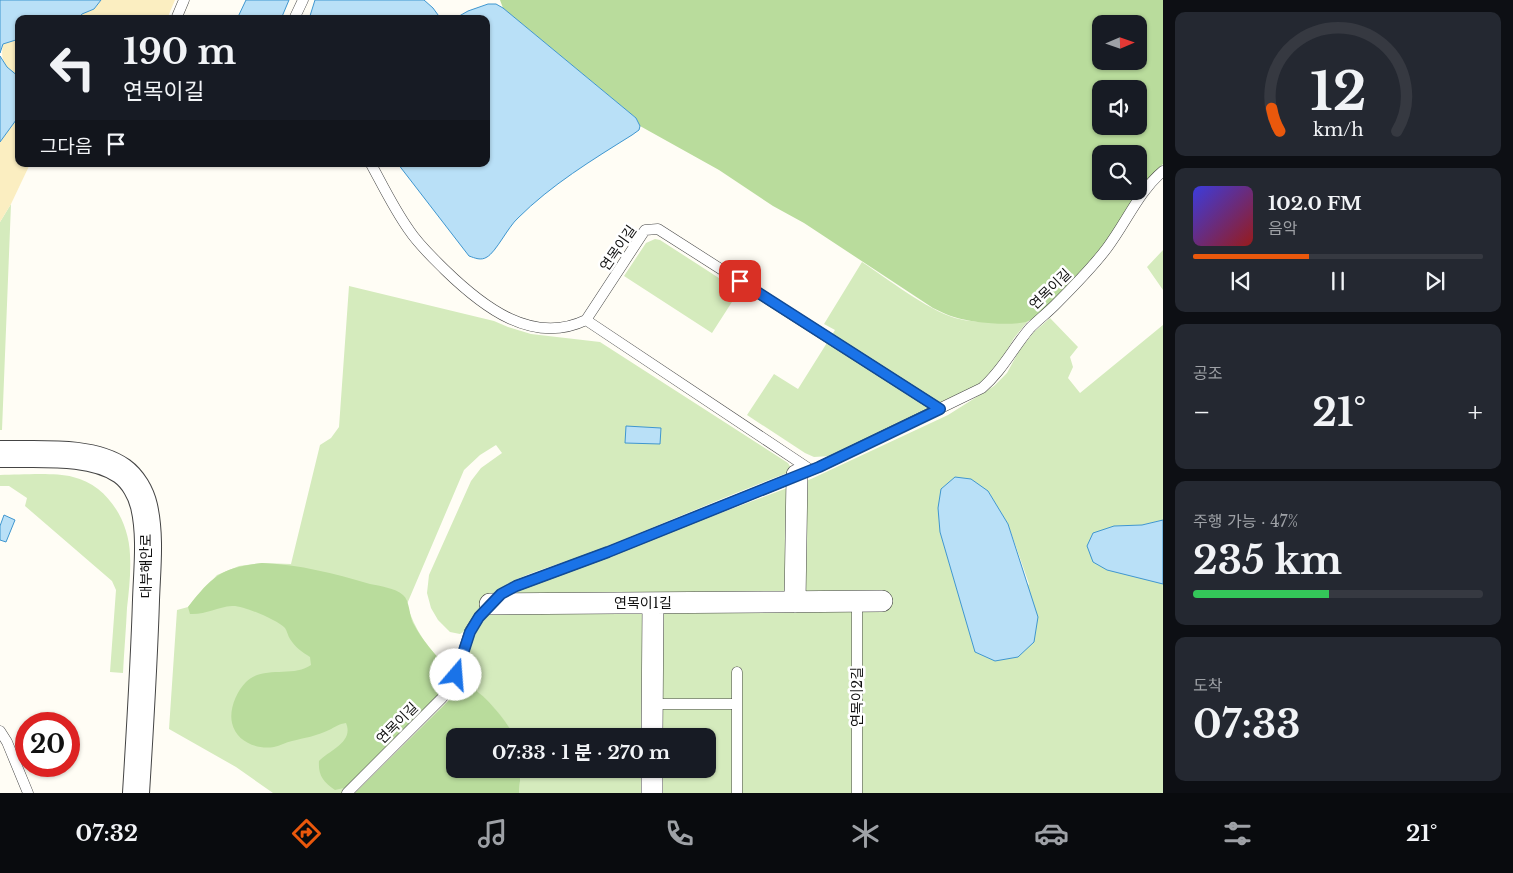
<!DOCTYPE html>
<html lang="ko">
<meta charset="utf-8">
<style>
body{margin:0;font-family:"Libre Baskerville","Noto Sans KR",serif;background:#242831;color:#f1f3f6;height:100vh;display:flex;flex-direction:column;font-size:19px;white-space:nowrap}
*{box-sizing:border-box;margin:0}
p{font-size:16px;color:#9ea1a6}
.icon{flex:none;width:28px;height:28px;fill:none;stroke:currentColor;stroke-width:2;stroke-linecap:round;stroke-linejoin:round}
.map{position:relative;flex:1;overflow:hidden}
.sheet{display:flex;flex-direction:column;gap:12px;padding:12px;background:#0d0f14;width:350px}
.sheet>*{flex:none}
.banner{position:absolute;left:15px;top:15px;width:475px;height:152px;border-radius:10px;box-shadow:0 1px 4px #0004;background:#171b24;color:#f1f3f6;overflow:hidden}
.needle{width:32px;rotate:88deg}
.controls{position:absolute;left:1092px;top:15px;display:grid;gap:10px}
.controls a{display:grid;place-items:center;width:55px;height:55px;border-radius:10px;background:#171b24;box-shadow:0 1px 4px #0004;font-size:25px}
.speed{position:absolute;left:15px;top:712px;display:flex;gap:10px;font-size:25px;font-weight:700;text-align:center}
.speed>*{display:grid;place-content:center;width:65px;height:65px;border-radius:50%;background:#171b24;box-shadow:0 1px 4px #0004;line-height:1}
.speed .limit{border:8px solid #d22;background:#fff;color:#111}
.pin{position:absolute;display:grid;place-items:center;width:42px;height:42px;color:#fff;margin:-21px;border-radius:10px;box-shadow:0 2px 8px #0006}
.me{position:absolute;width:55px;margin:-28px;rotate:18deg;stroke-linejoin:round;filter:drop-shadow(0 0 4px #0008)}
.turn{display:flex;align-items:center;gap:18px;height:105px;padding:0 25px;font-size:22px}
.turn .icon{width:65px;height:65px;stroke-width:2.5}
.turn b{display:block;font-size:35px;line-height:42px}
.then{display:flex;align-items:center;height:48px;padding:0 25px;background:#0003;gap:10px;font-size:19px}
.big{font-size:38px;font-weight:700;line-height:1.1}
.sheet .widget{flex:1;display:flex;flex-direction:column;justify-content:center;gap:8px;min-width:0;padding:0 18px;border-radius:10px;background:#242831}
.sheet .dial{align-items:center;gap:0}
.dial svg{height:130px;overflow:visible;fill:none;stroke:#363941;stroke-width:7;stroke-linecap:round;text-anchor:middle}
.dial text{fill:#f1f3f6;stroke:none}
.song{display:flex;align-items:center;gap:15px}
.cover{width:60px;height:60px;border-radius:8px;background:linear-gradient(135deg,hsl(240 70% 55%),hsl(0 70% 35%))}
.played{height:5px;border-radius:2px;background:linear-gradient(90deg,#ea580c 40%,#363941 40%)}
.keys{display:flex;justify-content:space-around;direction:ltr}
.heat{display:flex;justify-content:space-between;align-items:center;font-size:28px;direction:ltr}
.charge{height:8px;border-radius:4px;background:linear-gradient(90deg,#34c759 47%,#363941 0)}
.trip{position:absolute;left:446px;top:728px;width:270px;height:50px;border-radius:10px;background:#171b24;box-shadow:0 1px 4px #0004;font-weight:700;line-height:50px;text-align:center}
.menu{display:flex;height:80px;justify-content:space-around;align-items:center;background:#090b0e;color:#9ea1a6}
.menu .icon{width:35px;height:35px}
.menu .on{color:#ea580c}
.menu b{font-size:22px;color:#f1f3f6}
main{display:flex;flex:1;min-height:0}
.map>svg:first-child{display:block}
.green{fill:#d5ebbd;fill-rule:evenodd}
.forest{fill:#b9dc9c;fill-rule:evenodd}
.sand{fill:#fbeec1}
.water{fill:#b9e0f7;stroke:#3f96cf}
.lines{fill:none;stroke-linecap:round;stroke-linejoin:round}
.service-casing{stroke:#444;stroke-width:11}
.minor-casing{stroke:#444;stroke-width:22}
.tertiary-casing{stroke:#444;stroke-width:28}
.service{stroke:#fff;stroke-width:10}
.minor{stroke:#fff;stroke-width:21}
.tertiary{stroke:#fff;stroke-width:26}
.route-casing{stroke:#114b97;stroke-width:12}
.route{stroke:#1a73e8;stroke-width:9}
.labels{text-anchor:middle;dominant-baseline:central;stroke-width:5;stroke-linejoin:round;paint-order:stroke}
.street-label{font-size:14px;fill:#111;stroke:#fff}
</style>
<main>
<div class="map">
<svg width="1163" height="793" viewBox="0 0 1163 793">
<rect width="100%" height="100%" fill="#fffdf5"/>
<!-- green -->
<path class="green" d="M11 204 2 430H0V222Z
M655 239 660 240 739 291 712 333 624 276 646 243Z
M1163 250V290L1147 267Z
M862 262C888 279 926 309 955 318 978 324 1004 323 1028 321L1014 338 999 364 982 383 830 456 814 457 805 453 747 415 774 374 798 389 835 330 824 324Z
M349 286 494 321 508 327 531 334 600 342 788 463 791 468 790 472C724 497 660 525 595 551 566 563 534 569 506 585 490 595 478 615 466 630L460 634 450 632 438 620 431 608 427 593 429 575 471 481 481 468 502 453 496 445 480 455 464 470 407 604C414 630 429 649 448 668L450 675 440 695 342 793H273L236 767 169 729 177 610 188 607 217 575 239 566 262 563 291 564 320 445 331 438 339 427Z
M1050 318 1078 347 1070 357 1073 367 1068 378 1080 393 1163 325V520L1142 525 1114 526 1137 576 1163 584V793H519L521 769H708V736H515C499 712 486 696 462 681 464 667 466 650 473 636 486 611 512 593 537 582L811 479 948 415 994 386 1007 373 1019 351 1034 332ZM988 491 1008 524 1029 584 975 651 940 532Z
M0 475C21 475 53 472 73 477 107 485 129 520 130 555 131 572 129 591 127 608 126 630 124 652 123 673L110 672 116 590 112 581 25 506 27 498 9 486H0Z"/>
<!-- forest -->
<path class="forest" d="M500 0H1163V164C1143 182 1131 206 1116 229 1104 246 1044 318 1026 322 1008 326 973 323 954 317 947 315 940 311 933 308L804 223 773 206 719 170 640 126 636 118 503 8ZM1101 24H1139V61H1101ZM1101 89H1139V126H1101ZM1101 154H1139V191H1101Z
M262 563C302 565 332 573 370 584 380 586 395 588 403 595 410 601 409 615 413 623 422 640 435 655 448 668 451 680 446 686 440 695L348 787 335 790C323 782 318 775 319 761 330 750 354 742 346 723 339 724 335 727 329 730 317 736 304 738 292 741 286 742 280 746 274 747 256 750 236 741 232 723 229 710 236 692 246 682 262 665 293 678 311 665L310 657C302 652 295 647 290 639 288 636 287 631 285 628 277 620 243 605 232 606 217 607 205 615 190 614L188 607C213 575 222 568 262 563Z
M462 681C486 695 500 713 515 736H455V769H521L519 793H355L449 700Z"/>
<!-- sand -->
<path class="sand" d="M101 0H175L167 19H78L82 14 94 9Z
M19 39V77C5 66 0 62 3 44Z
M19 116V164H30L11 204 0 222V142Z"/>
<!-- water -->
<path class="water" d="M0 0H101L94 9 82 14 78 19H19V39L3 44 0 53Z
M246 0H289L281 19H237Z
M315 0H424L433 8 441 19H309Z
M488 4H496L503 8 636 118 640 126 639 130 632 135C592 160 551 185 518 218 508 227 496 252 487 257 481 261 475 258 469 256L398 164H486V19H454L468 11Z
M0 56 7 67 19 77V116L0 142Z
M626 426 661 428 660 444 625 443Z
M955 477 971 479 988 491 1008 524 1038 617 1034 642 1018 657 995 661 975 652 940 532 938 508 941 489Z
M4 515 15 520 6 542 0 540V526Z
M1163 520V584L1107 570 1093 562 1087 546 1093 533 1114 526 1142 525Z"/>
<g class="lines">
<!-- service casing -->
<g class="service-casing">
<path id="service" d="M176 19 184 0
M294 19 303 0
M371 164C383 186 394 209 409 230 419 245 432 257 445 270 482 306 532 346 586 320
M811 470 586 320 645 230 658 229 940 409
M857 601V793
M737 672V793
M652 704H737
M0 731 7 742 28 793
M347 793 442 698 450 687 456 675 470 631 479 617 501 594 516 586 608 552 819 467 982 388C1002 371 1013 348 1030 328 1038 320 1047 313 1055 305 1073 287 1092 268 1107 248 1126 223 1139 191 1163 171"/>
</g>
<!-- minor casing -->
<g class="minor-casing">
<path id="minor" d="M795 602 797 475
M490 604 882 601
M652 736 653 603
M652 793V769"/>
</g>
<!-- tertiary casing -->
<g class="tertiary-casing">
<path id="tertiary" d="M0 454C37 455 91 449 122 471 133 479 141 493 144 506 151 536 147 570 146 600 144 665 140 729 136 793"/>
</g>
<!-- service -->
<use href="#service" class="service"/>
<!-- minor -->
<use href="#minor" class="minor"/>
<!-- tertiary -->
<use href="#tertiary" class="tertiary"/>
</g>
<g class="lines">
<!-- route casing -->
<g class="route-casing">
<path id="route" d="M456 675 470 632 479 617 501 594 516 586 608 552 819 467 940 409 740 281"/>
</g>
<!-- route -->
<use href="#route" class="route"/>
</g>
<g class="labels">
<!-- street labels -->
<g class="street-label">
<text transform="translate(618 248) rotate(-55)">연목이길</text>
<text transform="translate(1050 289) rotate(-44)">연목이길</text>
<text transform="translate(146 566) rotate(-90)">대부해안로</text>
<text x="643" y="603">연목이1길</text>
<text transform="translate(857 697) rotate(-90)">연목이2길</text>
<text transform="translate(397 723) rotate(-45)">연목이길</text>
</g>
</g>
</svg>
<div class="controls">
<a><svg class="needle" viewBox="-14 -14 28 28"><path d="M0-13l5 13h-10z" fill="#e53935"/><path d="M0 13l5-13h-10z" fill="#9ea1a6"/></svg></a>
<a><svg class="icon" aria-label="sound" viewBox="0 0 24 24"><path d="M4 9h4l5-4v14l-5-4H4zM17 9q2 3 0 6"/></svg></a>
<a><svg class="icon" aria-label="search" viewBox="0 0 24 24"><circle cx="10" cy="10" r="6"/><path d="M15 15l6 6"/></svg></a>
</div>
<div class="speed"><div class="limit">20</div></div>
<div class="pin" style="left:740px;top:281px;background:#d93025"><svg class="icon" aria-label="arrive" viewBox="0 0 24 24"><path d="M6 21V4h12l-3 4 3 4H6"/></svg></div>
<svg class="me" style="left:456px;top:675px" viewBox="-20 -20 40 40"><circle r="19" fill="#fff"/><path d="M0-13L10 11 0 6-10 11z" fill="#1a73e8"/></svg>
<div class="trip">07:33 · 1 분 · 270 m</div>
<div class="banner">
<div class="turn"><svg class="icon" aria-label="left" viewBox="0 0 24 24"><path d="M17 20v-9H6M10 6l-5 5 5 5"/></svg><div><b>190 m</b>연목이길</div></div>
<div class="then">그다음<svg class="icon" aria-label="arrive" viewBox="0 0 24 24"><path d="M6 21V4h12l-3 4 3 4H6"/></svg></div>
</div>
</div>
<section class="sheet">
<div class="widget dial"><svg viewBox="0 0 100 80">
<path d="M14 69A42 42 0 1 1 86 69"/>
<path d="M14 69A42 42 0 0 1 9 55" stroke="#ea580c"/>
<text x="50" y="56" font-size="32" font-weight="700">12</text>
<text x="50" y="72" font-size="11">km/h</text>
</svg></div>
<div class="widget">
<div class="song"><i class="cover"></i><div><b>102.0 FM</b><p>음악</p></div></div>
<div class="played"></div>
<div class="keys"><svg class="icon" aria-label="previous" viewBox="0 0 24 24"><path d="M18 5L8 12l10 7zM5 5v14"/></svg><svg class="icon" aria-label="pause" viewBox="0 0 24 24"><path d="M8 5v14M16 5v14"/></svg><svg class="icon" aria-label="next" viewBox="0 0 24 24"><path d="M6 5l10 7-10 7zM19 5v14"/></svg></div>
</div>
<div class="widget"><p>공조</p>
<div class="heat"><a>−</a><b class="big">21°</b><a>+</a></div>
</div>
<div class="widget"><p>주행 가능 · 47%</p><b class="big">235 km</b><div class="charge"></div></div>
<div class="widget"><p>도착</p><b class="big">07:33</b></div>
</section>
</main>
<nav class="menu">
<b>07:32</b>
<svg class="icon on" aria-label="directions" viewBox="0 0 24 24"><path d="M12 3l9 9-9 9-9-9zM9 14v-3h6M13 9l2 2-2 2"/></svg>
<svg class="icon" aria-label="music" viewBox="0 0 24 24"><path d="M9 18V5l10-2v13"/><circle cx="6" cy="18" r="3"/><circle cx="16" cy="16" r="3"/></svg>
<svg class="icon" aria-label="phone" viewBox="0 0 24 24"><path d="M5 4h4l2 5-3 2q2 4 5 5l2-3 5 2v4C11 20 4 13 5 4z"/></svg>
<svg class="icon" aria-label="climate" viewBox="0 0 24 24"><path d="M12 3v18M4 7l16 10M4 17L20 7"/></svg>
<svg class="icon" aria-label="car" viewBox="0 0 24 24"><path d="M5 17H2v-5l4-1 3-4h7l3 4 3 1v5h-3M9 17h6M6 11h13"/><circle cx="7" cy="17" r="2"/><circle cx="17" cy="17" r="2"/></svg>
<svg class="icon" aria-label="filters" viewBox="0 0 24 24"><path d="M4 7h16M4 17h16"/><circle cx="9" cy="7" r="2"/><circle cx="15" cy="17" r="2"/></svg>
<b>21°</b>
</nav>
